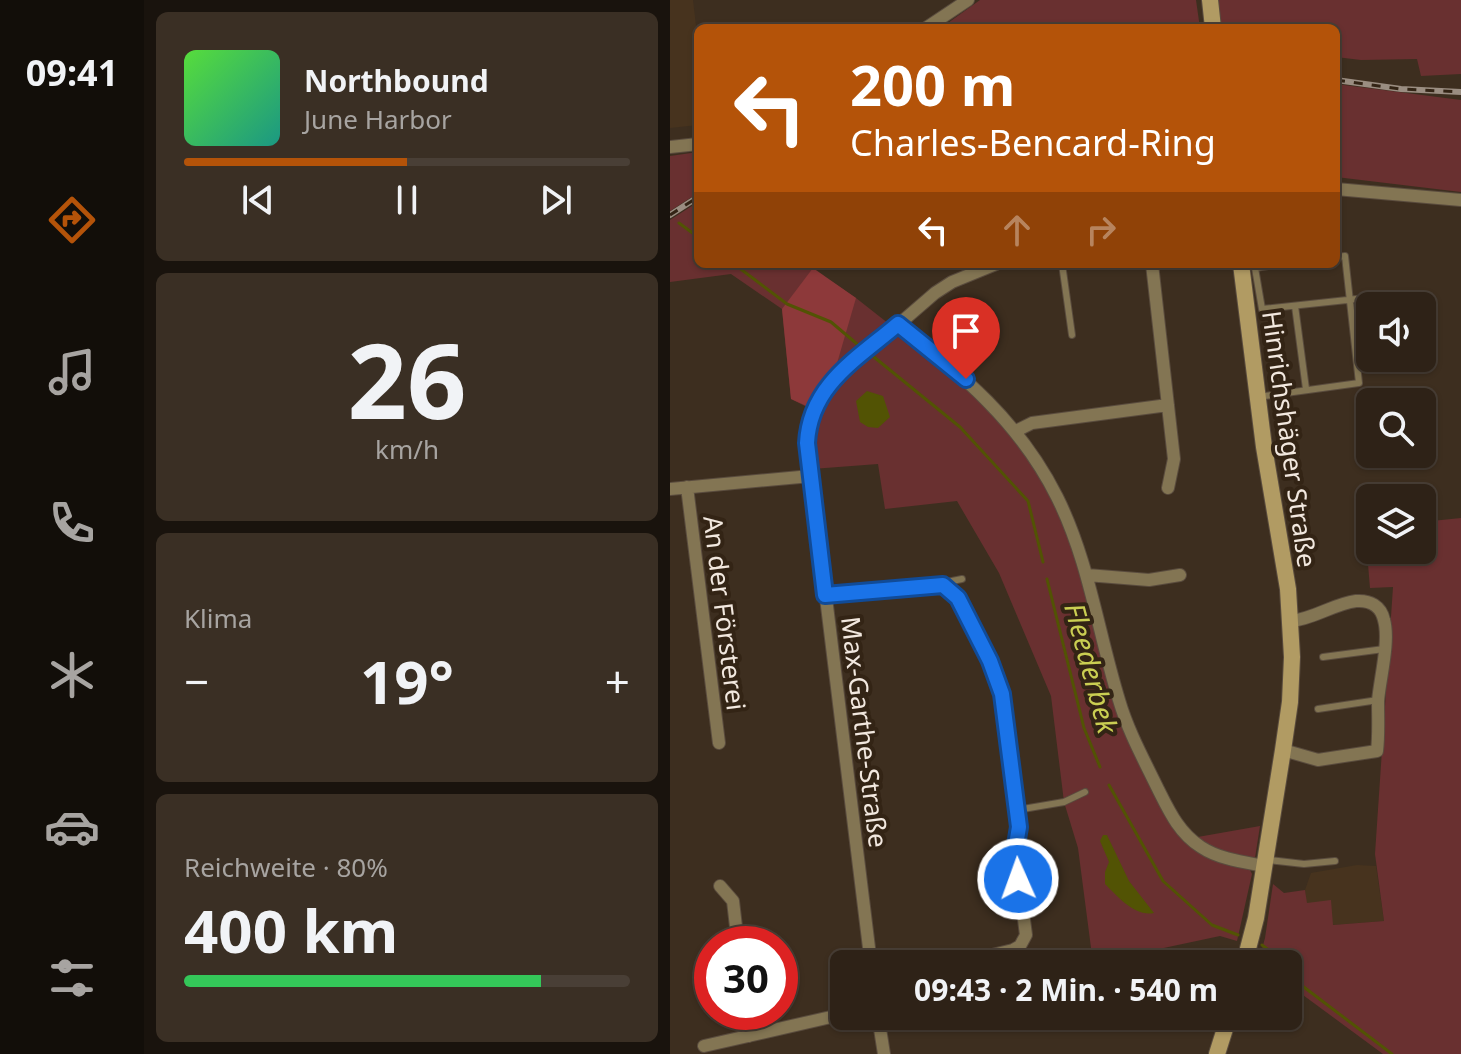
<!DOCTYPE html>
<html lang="de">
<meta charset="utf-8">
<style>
body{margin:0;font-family:"Noto Sans",sans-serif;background:#3a2f24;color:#f1f3f6;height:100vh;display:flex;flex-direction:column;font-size:30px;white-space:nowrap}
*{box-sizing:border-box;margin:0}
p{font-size:26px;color:#a7a4a1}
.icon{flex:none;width:44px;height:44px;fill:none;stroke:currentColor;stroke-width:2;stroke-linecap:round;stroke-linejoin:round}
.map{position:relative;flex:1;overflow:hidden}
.details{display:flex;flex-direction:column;gap:12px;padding:12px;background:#19130d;width:526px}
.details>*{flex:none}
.top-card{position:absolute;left:24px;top:24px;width:646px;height:244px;border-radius:12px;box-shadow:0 2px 6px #0004,0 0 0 2px #493f36;background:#b45309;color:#fff;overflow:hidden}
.buttons{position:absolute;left:686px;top:292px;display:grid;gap:16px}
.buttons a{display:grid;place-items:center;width:80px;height:80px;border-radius:12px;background:#2e2217;box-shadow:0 2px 6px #0004,0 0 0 2px #493f36;font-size:40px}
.speed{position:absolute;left:24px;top:926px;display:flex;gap:16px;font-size:40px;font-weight:700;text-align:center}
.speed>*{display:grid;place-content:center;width:104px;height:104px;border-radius:50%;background:#2e2217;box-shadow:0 2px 6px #0004,0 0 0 2px #493f36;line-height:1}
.speed .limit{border:12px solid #d22;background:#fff;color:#111}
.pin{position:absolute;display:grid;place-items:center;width:68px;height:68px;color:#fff;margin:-82px -34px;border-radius:50% 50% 50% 0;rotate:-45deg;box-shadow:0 0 8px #0007}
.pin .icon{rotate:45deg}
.me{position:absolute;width:88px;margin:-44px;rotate:358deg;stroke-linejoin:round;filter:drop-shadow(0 0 6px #0008)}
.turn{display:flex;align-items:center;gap:28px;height:168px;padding:0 24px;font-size:36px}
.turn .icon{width:104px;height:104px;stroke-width:2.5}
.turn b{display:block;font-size:56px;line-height:68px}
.lanes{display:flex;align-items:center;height:76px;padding:0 24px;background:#0003;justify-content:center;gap:40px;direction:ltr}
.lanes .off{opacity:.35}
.big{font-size:60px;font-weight:700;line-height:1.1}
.details .tile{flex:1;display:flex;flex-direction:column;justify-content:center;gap:12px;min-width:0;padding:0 28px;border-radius:12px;background:#3a2f24}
.details .dial{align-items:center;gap:0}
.dial b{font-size:104px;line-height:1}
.song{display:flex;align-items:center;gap:24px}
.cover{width:96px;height:96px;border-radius:12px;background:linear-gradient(135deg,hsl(110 70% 55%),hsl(170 70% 35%))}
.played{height:8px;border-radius:4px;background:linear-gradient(90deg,#b45309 50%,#493f36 50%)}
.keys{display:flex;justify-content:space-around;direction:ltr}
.heat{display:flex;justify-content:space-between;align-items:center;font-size:44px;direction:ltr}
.charge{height:12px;border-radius:6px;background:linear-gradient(90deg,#34c759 80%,#493f36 0)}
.trip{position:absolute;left:160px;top:950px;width:472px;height:80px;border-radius:12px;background:#2e2217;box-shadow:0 2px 6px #0004,0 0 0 2px #493f36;font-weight:700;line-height:80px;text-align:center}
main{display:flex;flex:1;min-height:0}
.tabs{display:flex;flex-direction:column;width:144px;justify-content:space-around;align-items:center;background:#120e09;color:#a7a4a1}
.tabs .icon{width:56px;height:56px}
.tabs .current{color:#b45309}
.tabs b{font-size:36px;color:#f1f3f6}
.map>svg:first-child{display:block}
.built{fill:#47331e}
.green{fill:#693030}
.forest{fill:#8d393a}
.water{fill:#525304}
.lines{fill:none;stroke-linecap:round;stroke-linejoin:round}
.stream{stroke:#525304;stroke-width:3}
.service-casing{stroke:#5a4c3e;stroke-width:8}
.minor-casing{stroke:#5a4c3e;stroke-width:14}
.secondary-casing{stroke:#5a4c3e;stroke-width:18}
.service{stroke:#837553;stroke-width:6}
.minor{stroke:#837553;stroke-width:12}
.secondary{stroke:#b19b63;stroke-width:16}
.rail-casing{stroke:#9a8d81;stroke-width:6}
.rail{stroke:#332415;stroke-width:3;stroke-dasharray:9;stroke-linecap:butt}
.route-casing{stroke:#114b97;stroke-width:20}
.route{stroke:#1a73e8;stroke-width:14}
.labels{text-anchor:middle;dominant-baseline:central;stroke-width:8;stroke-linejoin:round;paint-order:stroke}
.street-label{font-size:26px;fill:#f2e8df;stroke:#332415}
.water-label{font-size:28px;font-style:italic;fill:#cace52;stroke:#332415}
</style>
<main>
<nav class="tabs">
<b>09:41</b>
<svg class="icon current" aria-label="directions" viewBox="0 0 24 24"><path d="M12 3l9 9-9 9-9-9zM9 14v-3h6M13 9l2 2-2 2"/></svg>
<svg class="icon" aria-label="music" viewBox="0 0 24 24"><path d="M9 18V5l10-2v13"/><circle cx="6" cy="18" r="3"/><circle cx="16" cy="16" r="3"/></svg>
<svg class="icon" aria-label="phone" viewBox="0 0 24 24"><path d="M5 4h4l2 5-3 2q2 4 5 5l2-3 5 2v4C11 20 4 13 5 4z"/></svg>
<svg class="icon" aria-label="climate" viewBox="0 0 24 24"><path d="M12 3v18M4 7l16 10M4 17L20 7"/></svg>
<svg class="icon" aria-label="car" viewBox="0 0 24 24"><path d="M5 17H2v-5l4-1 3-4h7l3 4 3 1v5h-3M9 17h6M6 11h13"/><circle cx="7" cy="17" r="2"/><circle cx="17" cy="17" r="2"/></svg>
<svg class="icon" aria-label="filters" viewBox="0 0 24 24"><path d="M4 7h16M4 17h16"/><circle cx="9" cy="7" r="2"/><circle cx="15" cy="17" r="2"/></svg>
</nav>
<section class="details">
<div class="tile">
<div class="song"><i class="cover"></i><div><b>Northbound</b><p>June Harbor</p></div></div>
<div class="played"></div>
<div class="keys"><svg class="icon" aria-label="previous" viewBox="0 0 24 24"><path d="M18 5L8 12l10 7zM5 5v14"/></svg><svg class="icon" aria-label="pause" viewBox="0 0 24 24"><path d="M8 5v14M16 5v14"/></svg><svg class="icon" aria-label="next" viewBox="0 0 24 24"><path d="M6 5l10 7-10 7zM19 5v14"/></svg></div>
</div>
<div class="tile dial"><b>26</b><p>km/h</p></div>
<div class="tile"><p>Klima</p>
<div class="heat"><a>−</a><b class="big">19°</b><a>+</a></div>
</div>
<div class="tile"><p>Reichweite · 80%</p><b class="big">400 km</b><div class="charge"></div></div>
</section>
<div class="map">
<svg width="791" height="1054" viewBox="0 0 791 1054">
<rect width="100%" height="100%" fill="#3d2e1f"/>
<!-- built -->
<path class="built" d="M0 0H23L28 43V125L0 128Z
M687 865 706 866 714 921 663 925 636 903 635 890 641 873Z"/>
<!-- green -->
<path class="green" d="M310 0H526L530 28H271Z
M548 0H791V74L751 76 747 59 691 60 666 57V28H551Z
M666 84 791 100V192L666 177Z
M28 152V193L0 211V156Z
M28 202V264H148L143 269 186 298 261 357 316 405 346 440 372 479 400 536 461 744 535 855 580 870 582 874 567 941 550 936 423 963 408 848 394 802 381 696 329 573 287 501 215 509 208 464 142 469 140 431 145 411 121 399 112 309 61 274 0 282V220Z
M791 518V1054H713L618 984V964H588L595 938 603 884 614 893 635 890 637 903 661 900 663 925 714 921 705 854 723 587 700 588 695 528 700 527V550H752V522Z
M590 826 585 858 574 861 522 838Z"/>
<!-- forest -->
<path class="forest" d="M143 268 186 298 163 377 141 408 121 399 112 309Z"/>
<!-- water -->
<path class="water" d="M197 391 213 396 220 417 208 428 198 427 190 422 186 401Z
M433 835H437L459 881 484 913C465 917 448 897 435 884V872L439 862 430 841Z"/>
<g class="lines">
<!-- stream -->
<path class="stream" d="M9 223 28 237
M64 264 117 304 161 322 193 349
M199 353 290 427 358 501 373 562
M377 579 414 728 430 767
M439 785 493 881 542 925 568 935
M592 945 600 951 604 964
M618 975 722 1054"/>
<!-- service casing -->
<g class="service-casing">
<path id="service" d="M392 264 402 335
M613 264 585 268 592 309 705 297
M625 306 636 389
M588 397 689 383 675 256 666 257
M272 583 292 579
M653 657 714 649
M648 709 708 700
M347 810 394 802 415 792
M599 860 634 864 665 861"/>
</g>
<!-- minor casing -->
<g class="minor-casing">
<path id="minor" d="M256 28 298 0
M0 147 28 144
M666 189 791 200
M482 264 504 459 498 488
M228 324C293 376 349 421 387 497 419 561 428 632 449 700 458 731 474 760 488 789 499 811 509 833 531 847 549 859 573 862 594 866
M346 431 362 423 498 405
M17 487 49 743
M0 489 141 476
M417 575 479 580 510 575
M155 595 273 585 288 598 320 661 332 694 349 827 345 851 356 935 350 946 343 950 285 964
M613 750 648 760 707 751C709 735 708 718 708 701 710 678 720 641 714 620 711 606 700 600 686 601 663 604 644 619 621 621
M50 886 63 901 68 944
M201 964 137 443C138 417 145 401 162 382L265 293 282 282 326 264
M76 1012 79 1036
M208 1016 214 1054
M34 1046 174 1014"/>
</g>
<!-- secondary casing -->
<g class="secondary-casing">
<path id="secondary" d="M540 0 543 28
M571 264 594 447 618 589 622 657 620 702 613 750 586 918 574 964
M547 1054 559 1016"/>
</g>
<!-- service -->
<use href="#service" class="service"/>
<!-- minor -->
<use href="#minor" class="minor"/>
<!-- secondary -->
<use href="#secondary" class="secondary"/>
<!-- rail casing -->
<g class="rail-casing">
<path id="rail" d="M666 80 731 89 791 92
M0 215 28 197"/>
</g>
<!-- rail -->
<use href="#rail" class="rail"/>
</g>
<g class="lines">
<!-- route casing -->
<g class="route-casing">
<path id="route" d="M296 379 228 324C187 359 140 385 137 443L155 595 273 585 288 598 320 661 332 694 349 827 345 851 348 879"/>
</g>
<!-- route -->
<use href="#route" class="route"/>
</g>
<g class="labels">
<!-- street labels -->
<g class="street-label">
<text transform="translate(620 439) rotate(82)">Hinrichshäger Straße</text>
<text transform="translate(55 613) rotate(83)">An der Försterei</text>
<text transform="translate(195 732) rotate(83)">Max-Garthe-Straße</text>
</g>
<!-- water labels -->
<g class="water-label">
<text transform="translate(422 668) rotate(75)">Fleederbek</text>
</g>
</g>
</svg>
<div class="buttons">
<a><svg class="icon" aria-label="sound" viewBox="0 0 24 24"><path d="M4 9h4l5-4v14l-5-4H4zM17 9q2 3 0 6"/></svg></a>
<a><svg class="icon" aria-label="search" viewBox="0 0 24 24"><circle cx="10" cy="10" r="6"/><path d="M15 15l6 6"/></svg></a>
<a><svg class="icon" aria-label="layers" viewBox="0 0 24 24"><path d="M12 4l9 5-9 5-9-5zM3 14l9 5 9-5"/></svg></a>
</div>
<div class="speed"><div class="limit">30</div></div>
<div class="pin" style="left:296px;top:379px;background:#d93025"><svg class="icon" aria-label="arrive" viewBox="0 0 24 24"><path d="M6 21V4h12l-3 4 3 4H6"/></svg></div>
<svg class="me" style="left:348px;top:879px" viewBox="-20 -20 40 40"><circle r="17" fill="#1a73e8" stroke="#fff" stroke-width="3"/><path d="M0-11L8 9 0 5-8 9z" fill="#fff"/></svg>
<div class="trip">09:43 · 2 Min. · 540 m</div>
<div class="top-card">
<div class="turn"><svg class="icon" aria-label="left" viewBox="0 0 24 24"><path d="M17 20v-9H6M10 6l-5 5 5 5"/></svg><div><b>200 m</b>Charles-Bencard-Ring</div></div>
<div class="lanes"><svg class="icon" aria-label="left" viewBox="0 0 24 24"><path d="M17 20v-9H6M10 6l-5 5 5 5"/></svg><svg class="icon off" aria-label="ahead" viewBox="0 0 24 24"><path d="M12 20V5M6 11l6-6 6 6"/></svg><svg class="icon off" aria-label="right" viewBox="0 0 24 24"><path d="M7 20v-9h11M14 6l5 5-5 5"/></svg></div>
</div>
</div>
</main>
